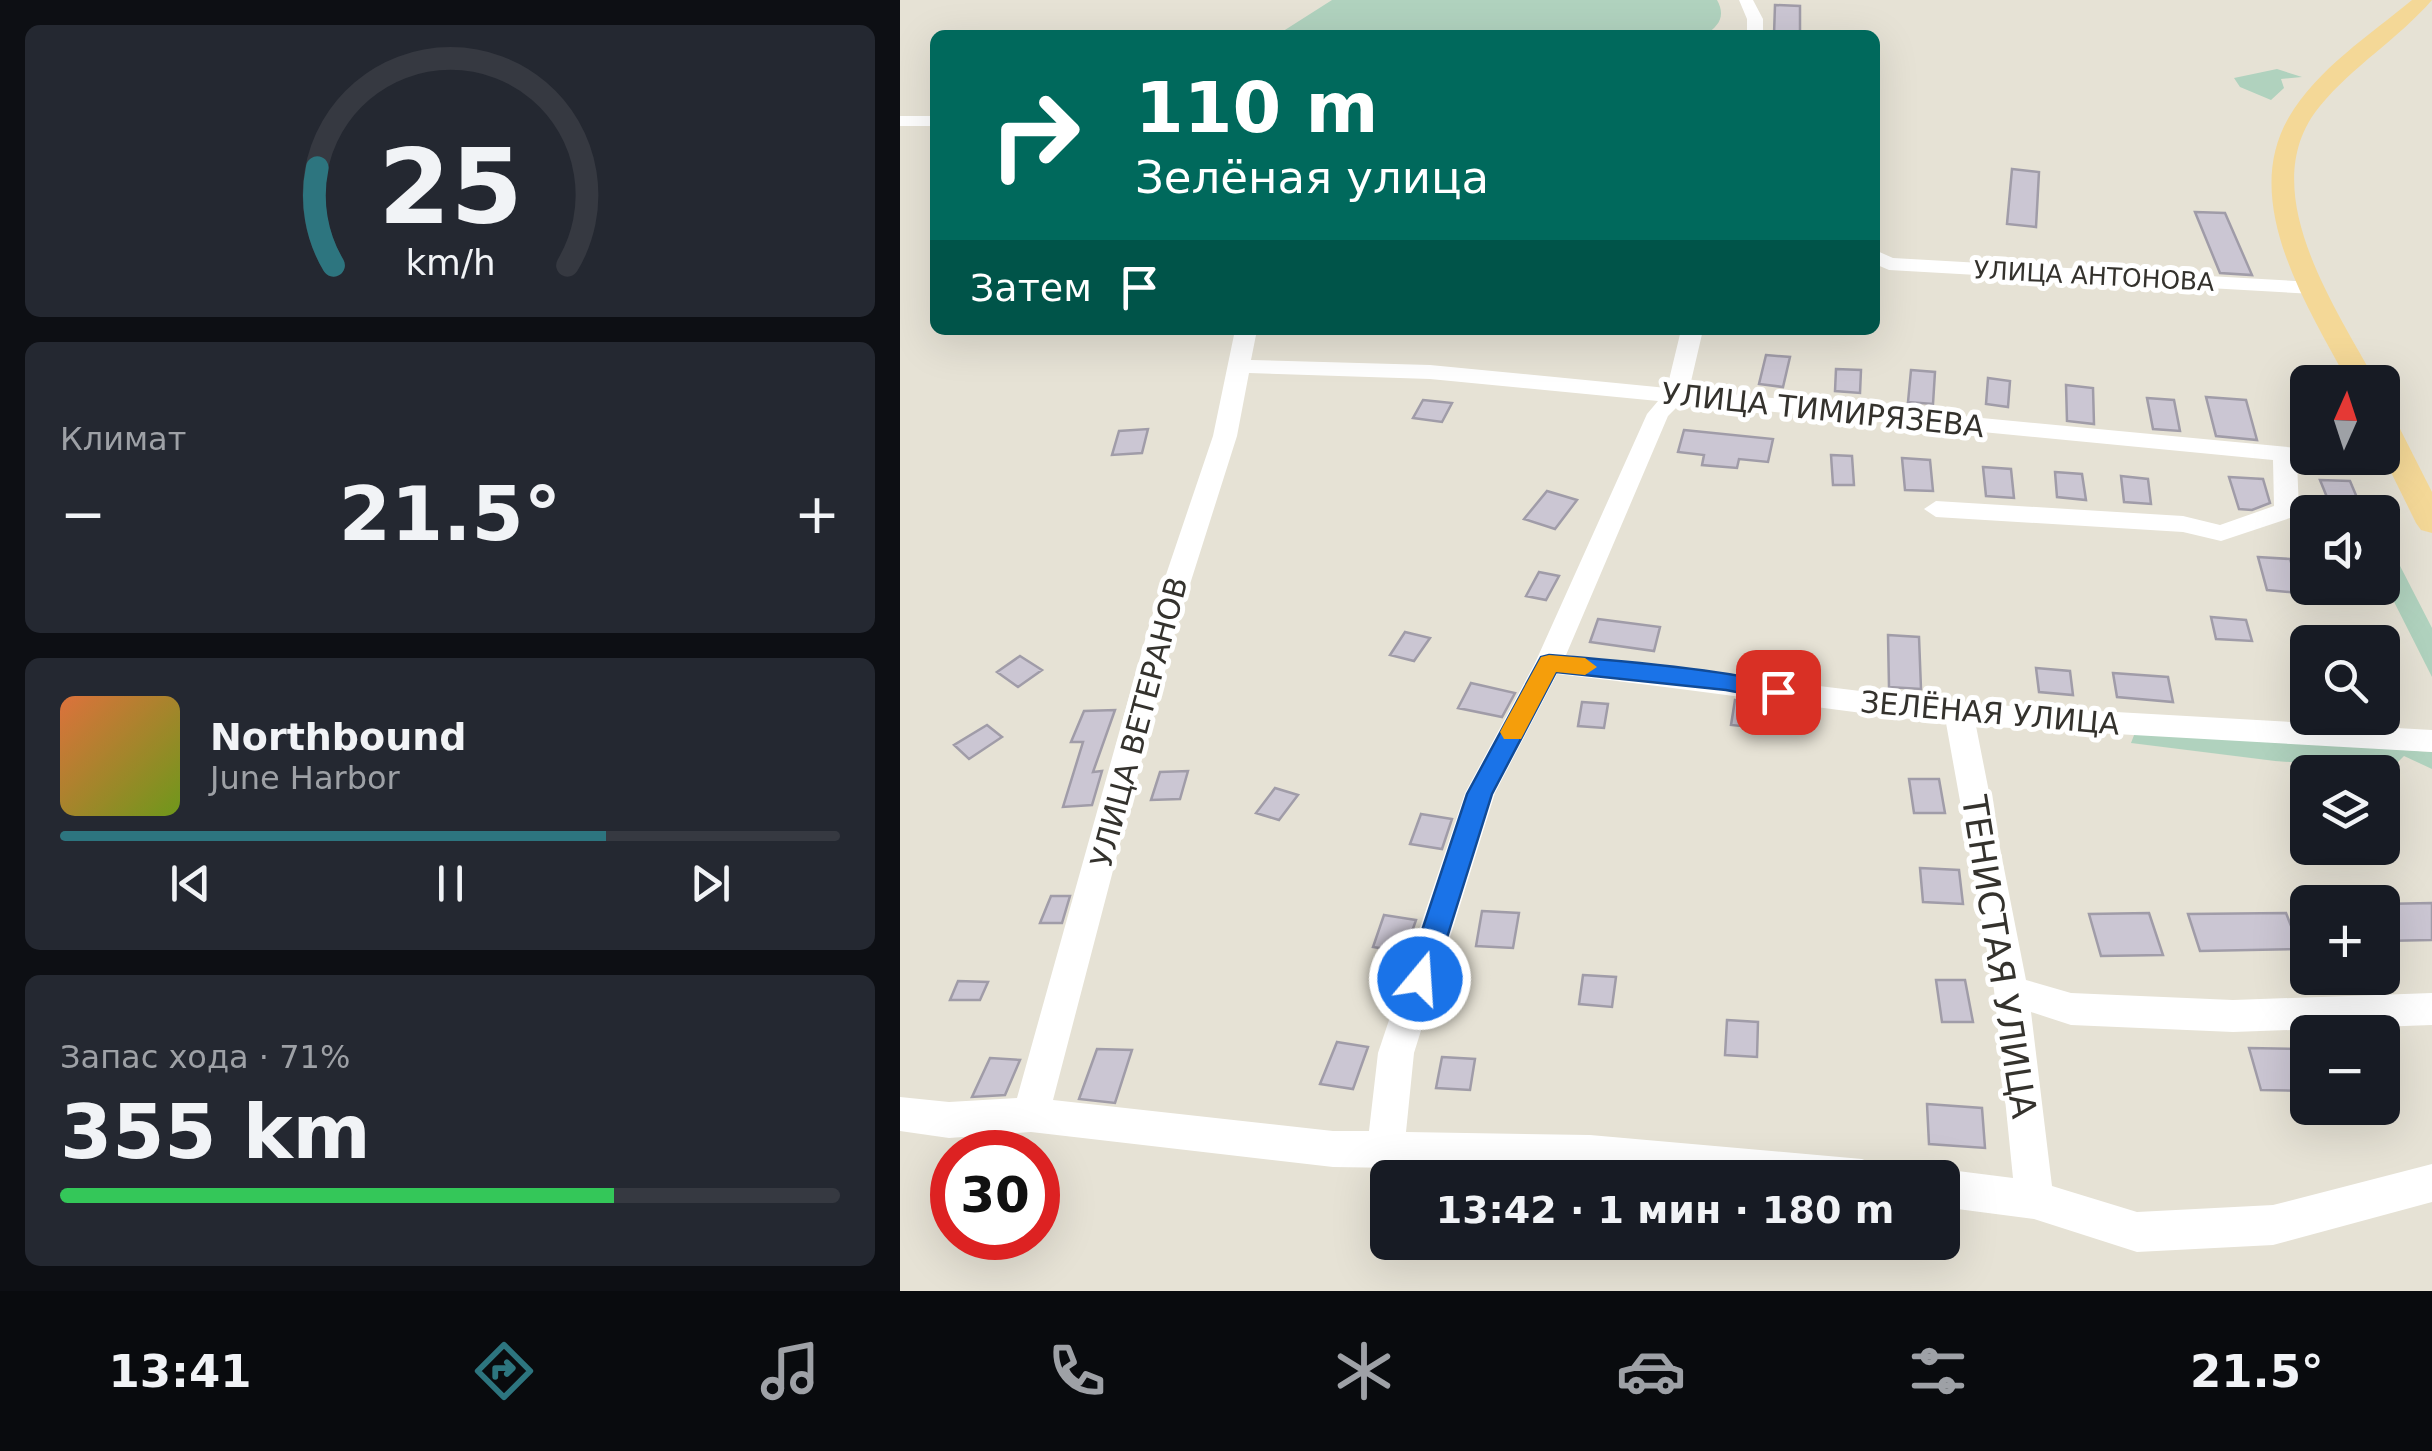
<!DOCTYPE html>
<html lang="ru">
<meta charset="utf-8">
<style>
body{margin:0;font-family:"DejaVu Sans",sans-serif;background:#242831;color:#f1f3f6;height:100vh;display:flex;flex-direction:column;font-size:38px;white-space:nowrap}
*{box-sizing:border-box;margin:0}
p{font-size:32px;color:#9ea1a6}
.icon{flex:none;width:55px;height:55px;fill:none;stroke:currentColor;stroke-width:2;stroke-linecap:round;stroke-linejoin:round}
.map{position:relative;flex:1;overflow:hidden}
.panel{display:flex;flex-direction:column;gap:25px;padding:25px;background:#0d0f14;width:900px}
.panel>*{flex:none}
.hud{position:absolute;left:30px;top:30px;width:950px;height:305px;border-radius:15px;box-shadow:0 10px 40px #0002;background:#00695c;color:#fff;overflow:hidden}
.needle{width:65px;rotate:3deg}
.controls{position:absolute;left:1390px;top:365px;display:grid;gap:20px}
.controls a{display:grid;place-items:center;width:110px;height:110px;border-radius:15px;background:#171b24;box-shadow:0 10px 40px #0002;font-size:50px}
.speed{position:absolute;left:30px;top:1130px;display:flex;gap:20px;font-size:50px;font-weight:700;text-align:center}
.speed>*{display:grid;place-content:center;width:130px;height:130px;border-radius:50%;background:#171b24;box-shadow:0 10px 40px #0002;line-height:1}
.speed .limit{border:15px solid #d22;background:#fff;color:#111}
.pin{position:absolute;display:grid;place-items:center;width:85px;height:85px;color:#fff;margin:-42px;border-radius:20px;box-shadow:0 5px 15px #0006}
.me{position:absolute;width:110px;margin:-55px;rotate:18deg;stroke-linejoin:round;filter:drop-shadow(0 0 8px #0008)}
.turn{display:flex;align-items:center;gap:35px;height:210px;padding:0 40px;font-size:45px}
.turn .icon{width:130px;height:130px;stroke-width:2.5}
.turn b{display:block;font-size:70px;line-height:85px}
.then{display:flex;align-items:center;height:95px;padding:0 40px;background:#0003;gap:20px;font-size:38px}
.big{font-size:75px;font-weight:700;line-height:1.1}
.panel .card{flex:1;display:flex;flex-direction:column;justify-content:center;gap:15px;min-width:0;padding:0 35px;border-radius:15px;background:#242831}
.panel .dial{align-items:center;gap:0}
.dial svg{height:260px;overflow:visible;fill:none;stroke:#363941;stroke-width:7;stroke-linecap:round;text-anchor:middle}
.dial text{fill:#f1f3f6;stroke:none}
.song{display:flex;align-items:center;gap:30px}
.cover{width:120px;height:120px;border-radius:15px;background:linear-gradient(135deg,hsl(20 70% 55%),hsl(80 70% 35%))}
.played{height:10px;border-radius:5px;background:linear-gradient(90deg,#2d757f 70%,#363941 70%)}
.keys{display:flex;justify-content:space-around;direction:ltr}
.heat{display:flex;justify-content:space-between;align-items:center;font-size:55px;direction:ltr}
.charge{height:15px;border-radius:8px;background:linear-gradient(90deg,#34c759 71%,#363941 0)}
.trip{position:absolute;left:470px;top:1160px;width:590px;height:100px;border-radius:15px;background:#171b24;box-shadow:0 10px 40px #0002;font-weight:700;line-height:100px;text-align:center}
.tabs{display:flex;height:160px;justify-content:space-around;align-items:center;background:#090b0e;color:#9ea1a6}
.tabs .icon{width:70px;height:70px}
.tabs .active{color:#2d757f}
.tabs b{font-size:45px;color:#f1f3f6}
main{display:flex;flex:1;min-height:0}
.map>svg:first-child{display:block}
.green{fill:#b0d2be}
.building{fill:#cbc6d3;stroke:#a09ca8;stroke-width:2.5}
.lines{fill:none;stroke-linecap:round;stroke-linejoin:round}
.minor{fill:#fff;fill-rule:evenodd}
.major{fill:#f4d897;fill-rule:evenodd}
.route{fill:#1a73e8;stroke:#114b97;stroke-width:2.5}
.slow{fill:#f59e0b}
.labels{text-anchor:middle;dominant-baseline:central;stroke-width:10;stroke-linejoin:round;paint-order:stroke}
.far-street-label{font-size:25px;fill:#34322d;stroke:#fff}
.street-label{font-size:30px;fill:#34322d;stroke:#fff}
.near-street-label{font-size:35px;fill:#34322d;stroke:#fff}
</style>
<main>
<section class="panel">
<div class="card dial"><svg viewBox="0 0 100 80">
<path d="M14 69A42 42 0 1 1 86 69"/>
<path d="M14 69A42 42 0 0 1 9 39" stroke="#2d757f"/>
<text x="50" y="56" font-size="32" font-weight="700">25</text>
<text x="50" y="72" font-size="11">km/h</text>
</svg></div>
<div class="card"><p>Климат</p>
<div class="heat"><a>−</a><b class="big">21.5°</b><a>+</a></div>
</div>
<div class="card">
<div class="song"><i class="cover"></i><div><b>Northbound</b><p>June Harbor</p></div></div>
<div class="played"></div>
<div class="keys"><svg class="icon" aria-label="previous" viewBox="0 0 24 24"><path d="M18 5L8 12l10 7zM5 5v14"/></svg><svg class="icon" aria-label="pause" viewBox="0 0 24 24"><path d="M8 5v14M16 5v14"/></svg><svg class="icon" aria-label="next" viewBox="0 0 24 24"><path d="M6 5l10 7-10 7zM19 5v14"/></svg></div>
</div>
<div class="card"><p>Запас хода · 71%</p><b class="big">355 km</b><div class="charge"></div></div>
</section>
<div class="map">
<svg width="1532" height="1291" viewBox="0 0 1532 1291">
<rect width="100%" height="100%" fill="#e6e2d5"/>
<!-- green -->
<path class="green" d="M432 0H817C826 16 819 26 805 35H377Z
M1377 69 1402 77 1381 79 1384 88 1371 100 1340 87 1334 78Z
M1483 560H1497L1532 628V677L1483 580Z
M1236 730 1532 752V769L1504 756 1491 769 1375 761 1231 743Z"/>
<!-- building -->
<path class="building" d="M875 5 900 6V35H874Z
M1112 169 1139 172 1136 227 1107 224Z
M1295 212 1325 213 1352 275 1320 273Z
M866 355 890 357 883 387 859 384Z
M936 369 961 370 960 393 935 391Z
M1011 370 1035 372 1033 404 1008 402Z
M1088 378 1110 381 1108 407 1086 404Z
M1166 385 1193 388 1194 424 1167 421Z
M1306 397 1346 400 1357 440 1316 436Z
M1247 398 1274 400 1280 431 1253 429Z
M523 400 552 403 542 422 513 418Z
M248 429 242 453 212 455 219 431Z
M784 430 873 439 868 462 839 459 837 468 802 465 804 455 778 452Z
M931 455 952 456 954 485H933Z
M1002 458 1030 460 1033 491 1005 490Z
M1083 467 1111 469 1114 498 1086 496Z
M1155 472 1182 474 1186 500 1157 497Z
M1221 476 1248 479 1251 504 1224 502Z
M1329 477 1363 479 1370 503 1352 510 1339 509Z
M1420 480 1450 481 1463 512H1433Z
M647 491 677 500 655 529 624 519Z
M1358 557 1390 559 1400 593 1367 590Z
M639 572 659 576 646 600 626 596Z
M1311 617 1346 620 1352 641 1316 639Z
M698 619 760 627 754 651 690 642Z
M505 632 530 638 514 661 490 655Z
M988 635 1019 637 1021 689 989 687Z
M120 656 142 670 118 687 97 672Z
M1136 668 1170 671 1173 695 1139 692Z
M1213 673 1268 677 1273 702 1217 697Z
M571 683 615 693 602 717 558 708Z
M835 700 873 705 870 729 831 725Z
M682 702 708 704 704 728 678 726Z
M215 710 193 772 202 771 192 805 163 807 183 742H171L184 711Z
M87 725 102 737 69 759 54 745Z
M288 771 280 799 251 800 260 772Z
M1009 779H1039L1045 813H1014Z
M375 788 398 795 379 820 356 813Z
M521 814 552 819 542 849 510 844Z
M1020 868 1059 870 1063 904 1023 902Z
M151 896H170L162 923H140Z
M1532 903V940L1482 941V904Z
M582 911 619 913 613 948 576 946Z
M1249 913 1263 955 1201 956 1189 914Z
M1386 913 1400 949 1300 951 1288 914Z
M484 915 516 920 505 952 473 947Z
M683 975 716 977 712 1007 679 1004Z
M1036 980H1065L1073 1022H1042Z
M58 981 88 982 80 1000H50Z
M827 1020 858 1022 857 1057 825 1055Z
M437 1042 468 1047 453 1089 420 1084Z
M1349 1048 1408 1049V1091L1361 1090Z
M197 1049 232 1050 215 1103 179 1099Z
M542 1057 575 1059 570 1090 536 1088Z
M90 1058 120 1060 105 1095 72 1097Z
M1027 1104 1082 1108 1085 1148 1029 1144Z"/>
<g class="lines">
<!-- minor -->
<path class="minor" d="M839 0H853L863 19V35H847V19Z
M0 116H35V126H0Z
M975 250 993 258 1414 282 1424 288 1414 294 989 270 975 264Z
M335 330H357L351 360 530 365 767 388 781 330H803L789 390 1408 449V458L1482 456 1512 460 1516 465 1512 470 1504 472 1397 462 1399 510 1396 516 1321 541 1283 532 1036 517 1024 509 1036 501 1283 516 1320 525 1374 506 1373 460 781 403 768 416 666 655 1059 703 1532 730V752L1076 726 1126 980 1171 993 1333 1000 1532 993V1025L1333 1032 1171 1025 1131 1012 1152 1186 1237 1212 1373 1205 1532 1164V1202L1373 1245 1237 1252 1134 1219 1042 1207V1178H1027L1028 1175 1042 1169 1113 1178 1094 990 1046 723C916 709 787 688 657 674L595 793 514 1053 506 1132 690 1135 962 1159 975 1165 981 1178H758L690 1171 433 1167 131 1132 49 1138 0 1131V1097L49 1102 117 1098 250 622 313 436ZM349 373 530 379 758 401 747 414 635 663 565 793 478 1053 469 1131H433L153 1100 278 622 337 436Z"/>
<!-- major -->
<path class="major" d="M1512 0H1532C1498 39 1453 66 1420 106 1352 188 1435 306 1476 382H1448C1408 307 1339 202 1389 117 1417 69 1470 35 1512 0Z
M1482 414 1492 417 1497 423 1532 492V533L1521 530 1516 523 1482 454Z"/>
</g>
<!-- route -->
<path class="route" d="M649 655C685 658 876 672 890 692L878 700 826 690 656 672 592 794 534 979 530 988 520 992 510 988 506 979 567 794 641 657Z"/>
<!-- slow -->
<path class="slow" d="M649 655 685 658 697 667 685 675 656 672 621 739H604L600 732 641 657Z"/>
<g class="labels">
<!-- far-street labels -->
<g class="far-street-label">
<text transform="translate(1194 276) rotate(3)">УЛИЦА АНТОНОВА</text>
</g>
<!-- street labels -->
<g class="street-label">
<text transform="translate(923 410) rotate(6)">УЛИЦА ТИМИРЯЗЕВА</text>
<text transform="translate(1090 713) rotate(5)">ЗЕЛЁНАЯ УЛИЦА</text>
<text transform="translate(239 722) rotate(-75)">УЛИЦА ВЕТЕРАНОВ</text>
</g>
<!-- near-street labels -->
<g class="near-street-label">
<text transform="translate(1099 957) rotate(81)">ТЕНИСТАЯ УЛИЦА</text>
</g>
</g>
</svg>
<div class="controls">
<a><svg class="needle" viewBox="-14 -14 28 28"><path d="M0-13l5 13h-10z" fill="#e53935"/><path d="M0 13l5-13h-10z" fill="#9ea1a6"/></svg></a>
<a><svg class="icon" aria-label="sound" viewBox="0 0 24 24"><path d="M4 9h4l5-4v14l-5-4H4zM17 9q2 3 0 6"/></svg></a>
<a><svg class="icon" aria-label="search" viewBox="0 0 24 24"><circle cx="10" cy="10" r="6"/><path d="M15 15l6 6"/></svg></a>
<a><svg class="icon" aria-label="layers" viewBox="0 0 24 24"><path d="M12 4l9 5-9 5-9-5zM3 14l9 5 9-5"/></svg></a>
<a>+</a>
<a>−</a>
</div>
<div class="speed"><div class="limit">30</div></div>
<div class="pin" style="left:878px;top:692px;background:#d93025"><svg class="icon" aria-label="arrive" viewBox="0 0 24 24"><path d="M6 21V4h12l-3 4 3 4H6"/></svg></div>
<svg class="me" style="left:520px;top:979px" viewBox="-20 -20 40 40"><circle r="17" fill="#1a73e8" stroke="#fff" stroke-width="3"/><path d="M0-11L8 9 0 5-8 9z" fill="#fff"/></svg>
<div class="trip">13:42 · 1 мин · 180 m</div>
<div class="hud">
<div class="turn"><svg class="icon" aria-label="right" viewBox="0 0 24 24"><path d="M7 20v-9h11M14 6l5 5-5 5"/></svg><div><b>110 m</b>Зелёная улица</div></div>
<div class="then">Затем<svg class="icon" aria-label="arrive" viewBox="0 0 24 24"><path d="M6 21V4h12l-3 4 3 4H6"/></svg></div>
</div>
</div>
</main>
<nav class="tabs">
<b>13:41</b>
<svg class="icon active" aria-label="directions" viewBox="0 0 24 24"><path d="M12 3l9 9-9 9-9-9zM9 14v-3h6M13 9l2 2-2 2"/></svg>
<svg class="icon" aria-label="music" viewBox="0 0 24 24"><path d="M9 18V5l10-2v13"/><circle cx="6" cy="18" r="3"/><circle cx="16" cy="16" r="3"/></svg>
<svg class="icon" aria-label="phone" viewBox="0 0 24 24"><path d="M5 4h4l2 5-3 2q2 4 5 5l2-3 5 2v4C11 20 4 13 5 4z"/></svg>
<svg class="icon" aria-label="climate" viewBox="0 0 24 24"><path d="M12 3v18M4 7l16 10M4 17L20 7"/></svg>
<svg class="icon" aria-label="car" viewBox="0 0 24 24"><path d="M5 17H2v-5l4-1 3-4h7l3 4 3 1v5h-3M9 17h6M6 11h13"/><circle cx="7" cy="17" r="2"/><circle cx="17" cy="17" r="2"/></svg>
<svg class="icon" aria-label="filters" viewBox="0 0 24 24"><path d="M4 7h16M4 17h16"/><circle cx="9" cy="7" r="2"/><circle cx="15" cy="17" r="2"/></svg>
<b>21.5°</b>
</nav>
